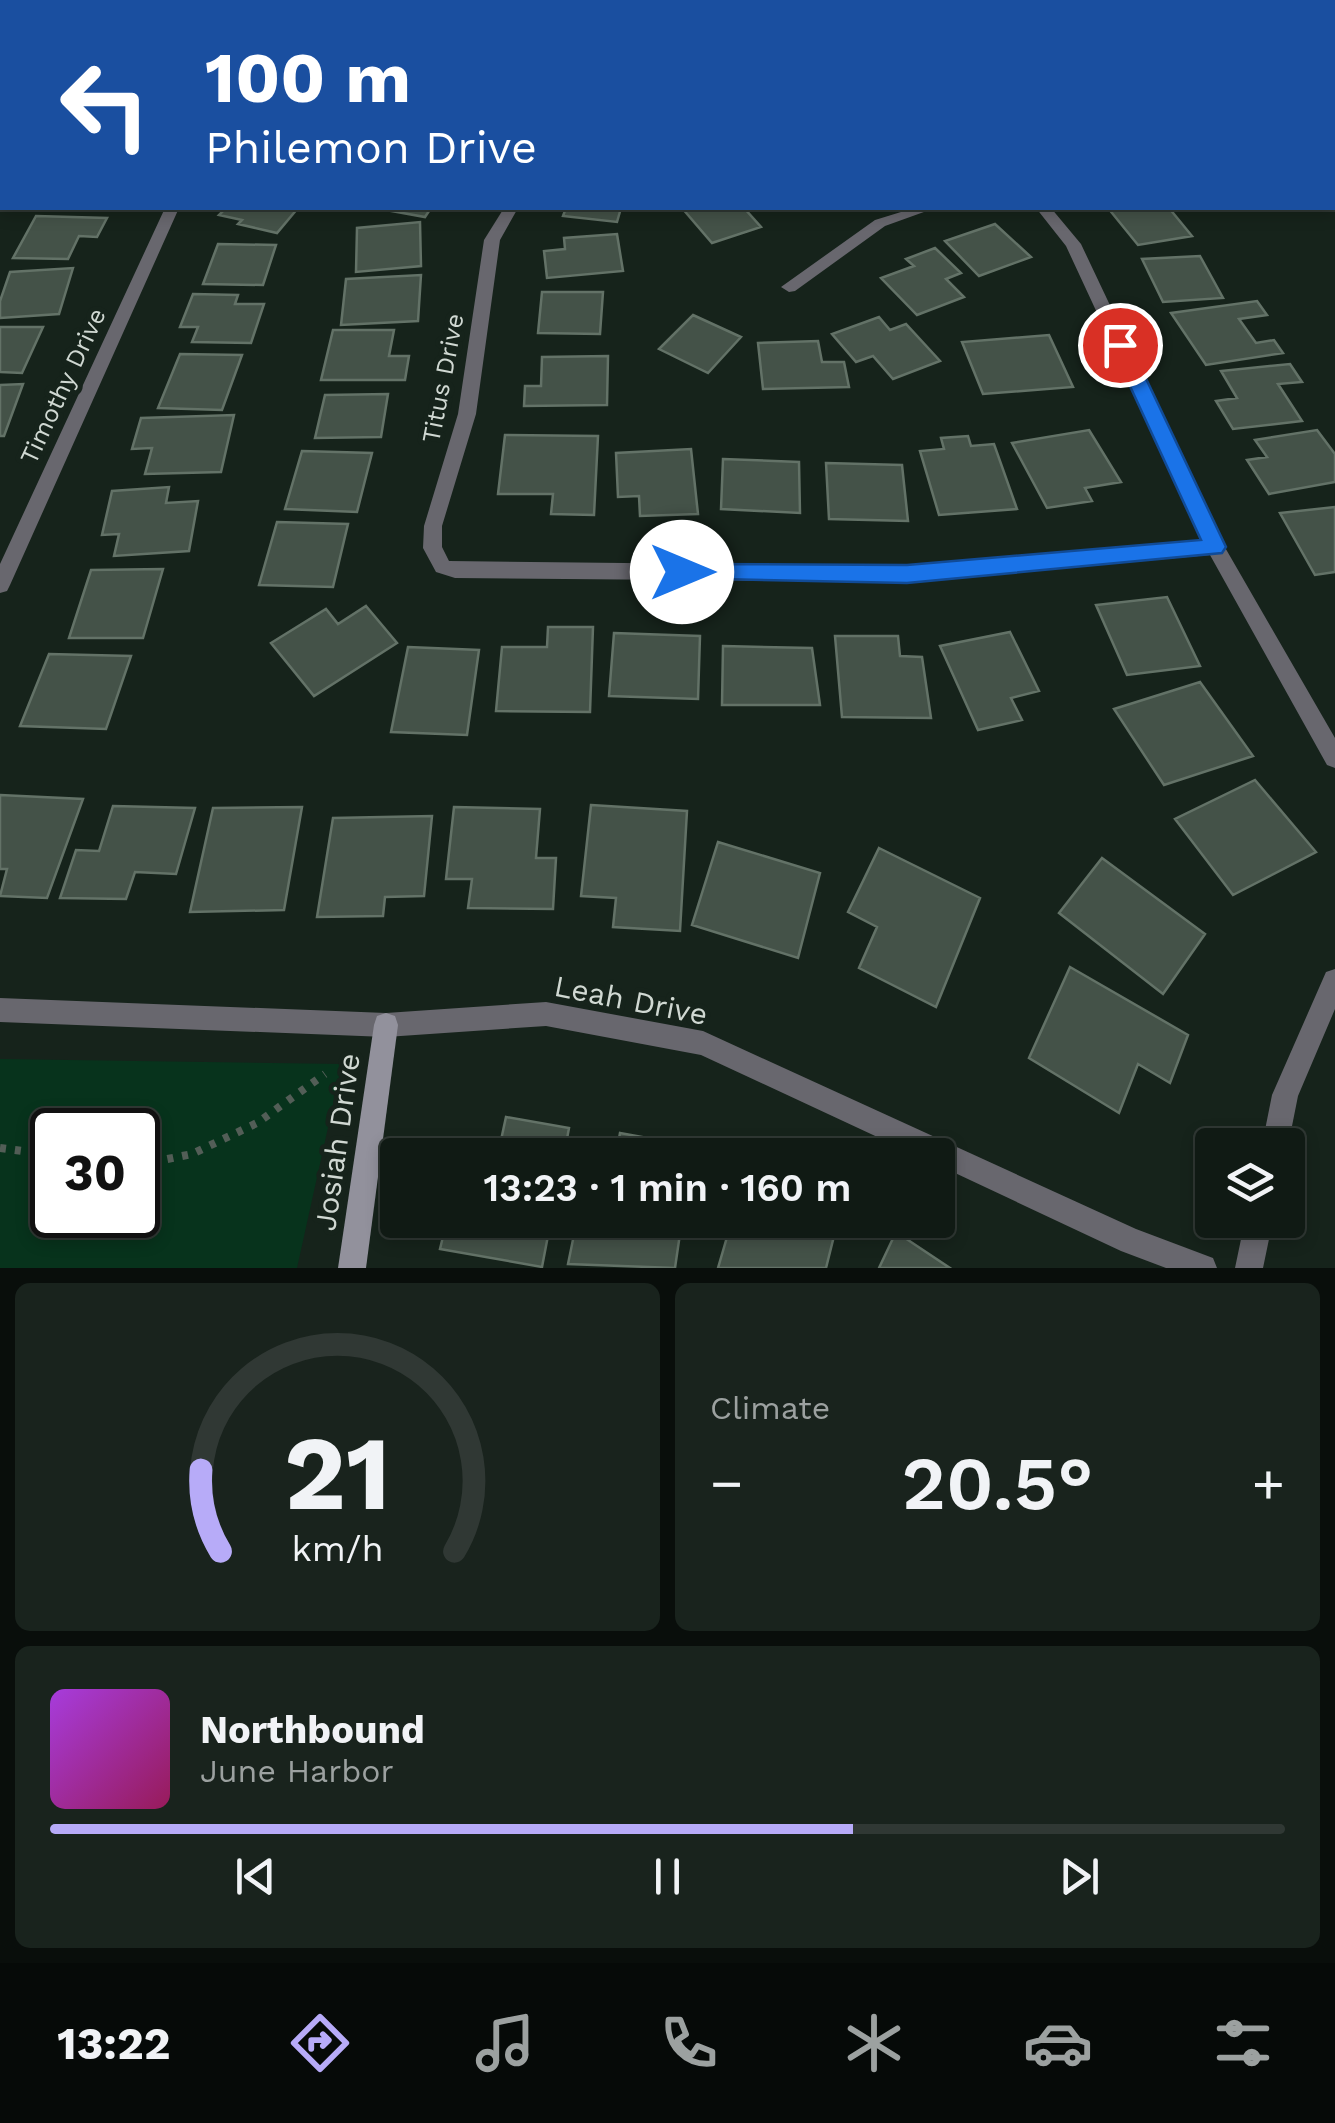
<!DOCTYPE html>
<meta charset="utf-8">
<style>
body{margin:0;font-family:"Work Sans",sans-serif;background:#19231d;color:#f1f3f6;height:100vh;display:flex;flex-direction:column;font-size:38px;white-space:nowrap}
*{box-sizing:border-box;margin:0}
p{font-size:32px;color:#9ca1a0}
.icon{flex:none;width:55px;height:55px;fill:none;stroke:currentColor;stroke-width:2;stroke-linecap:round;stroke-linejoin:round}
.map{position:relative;height:1268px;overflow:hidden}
.details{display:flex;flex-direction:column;gap:15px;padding:15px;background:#090e0b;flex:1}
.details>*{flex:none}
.banner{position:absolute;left:0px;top:0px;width:1335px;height:210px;box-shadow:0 5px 15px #0003,0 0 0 2px #303834;background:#1a4fa0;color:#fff;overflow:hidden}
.tools{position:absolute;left:1195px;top:1128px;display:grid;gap:20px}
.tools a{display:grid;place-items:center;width:110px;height:110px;border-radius:10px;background:#101a14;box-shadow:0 5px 15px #0003,0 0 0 2px #303834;font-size:50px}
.speed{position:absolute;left:30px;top:1108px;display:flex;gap:20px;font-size:50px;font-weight:700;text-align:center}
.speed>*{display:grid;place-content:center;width:130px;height:130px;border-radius:50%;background:#101a14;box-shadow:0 5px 15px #0003,0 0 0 2px #303834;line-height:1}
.speed .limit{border:5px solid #111;border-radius:15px;background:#fff;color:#111}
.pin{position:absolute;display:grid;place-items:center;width:85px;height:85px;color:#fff;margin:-42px;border:5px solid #fff;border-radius:50%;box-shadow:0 2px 10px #0007}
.me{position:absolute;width:110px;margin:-55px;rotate:90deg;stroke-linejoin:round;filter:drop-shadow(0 0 8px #0008)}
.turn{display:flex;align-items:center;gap:35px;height:210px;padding:0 40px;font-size:45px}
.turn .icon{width:130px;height:130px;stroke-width:2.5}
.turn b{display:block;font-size:70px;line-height:85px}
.big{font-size:75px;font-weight:600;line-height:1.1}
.details .tile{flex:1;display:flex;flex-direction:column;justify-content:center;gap:15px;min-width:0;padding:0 35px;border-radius:15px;background:#19231d}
.details .dial{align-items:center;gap:0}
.dial svg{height:260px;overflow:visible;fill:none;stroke:#303834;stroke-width:7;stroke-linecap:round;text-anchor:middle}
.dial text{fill:#f1f3f6;stroke:none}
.song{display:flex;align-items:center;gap:30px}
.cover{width:120px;height:120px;border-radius:15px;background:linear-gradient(135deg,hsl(280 70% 55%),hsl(330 70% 35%))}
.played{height:10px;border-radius:5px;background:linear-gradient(90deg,#b7abf8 65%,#303834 65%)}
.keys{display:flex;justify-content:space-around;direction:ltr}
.heat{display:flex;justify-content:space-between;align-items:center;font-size:55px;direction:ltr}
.details .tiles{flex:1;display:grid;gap:15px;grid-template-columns:1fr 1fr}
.tile:last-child{grid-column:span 2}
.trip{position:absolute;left:380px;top:1138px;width:575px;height:100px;border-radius:10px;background:#101a14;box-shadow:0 5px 15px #0003,0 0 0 2px #303834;font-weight:600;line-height:100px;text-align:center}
.dock{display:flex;height:160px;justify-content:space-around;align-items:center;background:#060a08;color:#9ca1a0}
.dock .icon{width:70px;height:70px}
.dock .active{color:#b7abf8}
.dock b{font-size:45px;color:#f1f3f6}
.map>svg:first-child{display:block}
.green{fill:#07331c;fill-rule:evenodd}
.building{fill:#445248;stroke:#637267;stroke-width:2.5}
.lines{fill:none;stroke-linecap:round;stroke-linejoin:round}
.path{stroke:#535e57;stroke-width:8;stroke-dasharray:6 9;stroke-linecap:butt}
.street{fill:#68676e;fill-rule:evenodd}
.secondary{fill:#92919c;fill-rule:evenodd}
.route{fill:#1a73e8;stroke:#114b97;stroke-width:2.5}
.labels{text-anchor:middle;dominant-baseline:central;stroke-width:10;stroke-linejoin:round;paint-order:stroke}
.street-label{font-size:25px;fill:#d0d8d2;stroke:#16231b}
.near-street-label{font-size:30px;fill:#d0d8d2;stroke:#16231b}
</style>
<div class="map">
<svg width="1335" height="1268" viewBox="0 0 1335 1268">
<rect width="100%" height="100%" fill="#16231b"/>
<!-- green -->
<path class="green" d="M0 1059 342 1064 297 1268H0ZM52 1130H138V1215H52Z"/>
<!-- building -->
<path class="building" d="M226 208H298L277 233 238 224 242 220 219 215Z
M375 208H431L425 217Z
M566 208H621L617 222 563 216Z
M682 208H744L761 227 712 243Z
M1108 208H1169L1192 236 1138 245Z
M36 216 107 218 97 237 79 236 68 259 13 258Z
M420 222 421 266 356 272 357 228Z
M995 224 1031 257 979 276 945 241Z
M617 234 623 271 547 278 544 251 565 249 564 238Z
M218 244 276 245 263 285 203 284Z
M935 248 961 273 946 279 964 297 917 315 881 278 914 266 906 259Z
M1200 256 1223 298 1163 302 1142 259Z
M73 268 59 314 0 318V301L10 272Z
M421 275 418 321 341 325 346 279Z
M542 292H603L600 334 538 333Z
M193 294 238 295 235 304H264L251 343 192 342 198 327H180Z
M1257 301 1267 315 1239 319 1256 343 1274 340 1283 353 1206 365 1171 313Z
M693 315 741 337 708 373 659 349Z
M879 317 890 330 906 324 940 361 893 379 873 356 856 362 832 334Z
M0 327H43L22 373 0 372Z
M333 330H394L389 356H409L405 380H321Z
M1049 335 1073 387 983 394 962 342Z
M818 341 822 362H844L849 387 763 389 758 343Z
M180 354 242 355 222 410 158 408Z
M608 356 607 405 524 406 525 386H541L542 357Z
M1290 364 1302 382 1278 384 1302 421 1233 429 1216 401 1237 398 1221 371Z
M23 384 4 436H0V385Z
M388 394 381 437 315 438 325 395Z
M234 415 221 472 145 474 152 448 132 449 141 418Z
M1089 430 1121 482 1085 488 1092 501 1047 508 1012 443Z
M1317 430 1335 454V482L1269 494 1247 460 1267 457 1255 440Z
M505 435 598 436 594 515 551 514 553 494H498Z
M968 436 971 446 994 444 1017 509 939 515 920 451 944 449 941 438Z
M691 449 698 514 640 516 639 496 618 497 616 453Z
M302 451 372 453 357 512 285 509Z
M723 459 799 462 800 513 721 509Z
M826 463 902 465 908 521 829 519Z
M169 487 166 503 198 501 189 551 114 556 119 534 102 535 112 491Z
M1335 507V572L1315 575 1280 513Z
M277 522 348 524 333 587 259 585Z
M163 569 143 638H69L91 570Z
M1167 597 1200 666 1127 675 1096 605Z
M366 606 397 643 314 696 271 643 326 609 338 624Z
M548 627H593L590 712 496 711 502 647H547Z
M1010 632 1039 691 1011 698 1022 720 978 730 940 646Z
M614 633 700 636 698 699 609 696Z
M835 636H898L900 656 922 657 931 718 842 717Z
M723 646 812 648 820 705H722Z
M408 647 479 650 467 735 391 732Z
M49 654 131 656 106 729 20 726Z
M1200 682 1253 756 1164 785 1114 709Z
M1255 780 1316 852 1233 895 1175 819Z
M0 795 83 799 47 898 0 896 7 869H0Z
M591 805 687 811 680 931 613 927 616 898 581 896Z
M113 806 195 808 176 874 135 872 126 899 60 898 76 850 99 851Z
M302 807 284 910 190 912 213 808Z
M454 807 540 809 536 858H556L553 909 468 908 472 879H446Z
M432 816 424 896 385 897 383 916 317 917 333 818Z
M718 842 820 873 798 958 692 925Z
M879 848 980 898 936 1007 859 968 877 927 848 912Z
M1102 858 1205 934 1163 994 1059 913Z
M1070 967 1188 1035 1170 1083 1138 1064 1119 1113 1029 1058Z
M506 1117 569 1128 564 1155H463L464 1149 498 1154Z
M620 1133 719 1151 718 1155H616Z
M447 1220H551L542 1267 440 1249Z
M577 1220H682L675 1268 568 1264Z
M732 1220H838L826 1268H718Z
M896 1232 950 1268H879Z"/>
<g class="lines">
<!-- path -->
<path class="path" d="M0 1148 52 1155
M138 1165 192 1154 257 1123 325 1074"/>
<!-- street -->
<path class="street" d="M165 208H179L10 585 7 591 0 593V564Z
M504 208H518L500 240 476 414 442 526V547L449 561 907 566 1203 541 1066 246 1036 208H1051L1081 244 1223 544 1335 738V768L1327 765 1210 555 907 582 455 578 436 572 423 548 424 526 458 414 484 240Z
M914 208H935L885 226 795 291 789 292 781 287 875 220Z
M1335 969V1009L1298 1096 1288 1146 1262 1145 1272 1095 1326 972Z
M0 998 386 1013 546 1002 703 1031 1136 1229 1213 1258 1217 1268H1166L1121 1251 938 1165V1155H916L701 1055 546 1026 386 1037 0 1022Z
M1245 1220H1273L1263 1268H1235Z"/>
<!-- secondary -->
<path class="secondary" d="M386 1013 395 1016 398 1025 366 1268H338L374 1025 377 1016Z"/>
</g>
<!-- route -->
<path class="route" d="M1120 339 1130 345 1226 547 1222 553 907 583 674 578 671 572 674 566 682 564 907 565 1201 540 1111 345Z"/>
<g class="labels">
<!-- street labels -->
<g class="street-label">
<text transform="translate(443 378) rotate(-79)">Titus Drive</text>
<text transform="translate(63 386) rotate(-65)">Timothy Drive</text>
</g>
<!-- near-street labels -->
<g class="near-street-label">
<text transform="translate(631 1000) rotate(11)">Leah Drive</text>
<text transform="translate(337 1142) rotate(-82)">Josiah Drive</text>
</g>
</g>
</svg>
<div class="tools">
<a><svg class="icon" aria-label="layers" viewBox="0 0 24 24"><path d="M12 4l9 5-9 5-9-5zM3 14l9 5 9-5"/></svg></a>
</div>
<div class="speed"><div class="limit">30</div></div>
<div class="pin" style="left:1120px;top:345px;background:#d93025"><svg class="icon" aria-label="arrive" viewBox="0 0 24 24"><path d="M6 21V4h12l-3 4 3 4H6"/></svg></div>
<svg class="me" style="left:682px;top:572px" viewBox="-20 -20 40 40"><circle r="19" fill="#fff"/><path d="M0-13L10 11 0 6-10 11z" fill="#1a73e8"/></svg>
<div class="trip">13:23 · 1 min · 160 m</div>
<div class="banner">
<div class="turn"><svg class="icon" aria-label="left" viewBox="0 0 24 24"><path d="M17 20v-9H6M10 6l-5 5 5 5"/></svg><div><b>100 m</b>Philemon Drive</div></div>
</div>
</div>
<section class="details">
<div class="tiles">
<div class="tile dial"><svg viewBox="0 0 100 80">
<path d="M14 69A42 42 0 1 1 86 69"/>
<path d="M14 69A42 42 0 0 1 8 44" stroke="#b7abf8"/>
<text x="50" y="56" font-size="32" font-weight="700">21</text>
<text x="50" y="72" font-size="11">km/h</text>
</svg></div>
<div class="tile"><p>Climate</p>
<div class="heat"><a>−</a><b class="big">20.5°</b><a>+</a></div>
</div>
<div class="tile">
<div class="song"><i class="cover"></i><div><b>Northbound</b><p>June Harbor</p></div></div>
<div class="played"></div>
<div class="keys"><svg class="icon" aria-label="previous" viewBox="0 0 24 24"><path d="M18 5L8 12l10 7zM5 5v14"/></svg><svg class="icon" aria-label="pause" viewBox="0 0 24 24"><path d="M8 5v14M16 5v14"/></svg><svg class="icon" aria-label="next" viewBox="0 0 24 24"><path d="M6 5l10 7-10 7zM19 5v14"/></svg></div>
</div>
</div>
</section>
<nav class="dock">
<b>13:22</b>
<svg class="icon active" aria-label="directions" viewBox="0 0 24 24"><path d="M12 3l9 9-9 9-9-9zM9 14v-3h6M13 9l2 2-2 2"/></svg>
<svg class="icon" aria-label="music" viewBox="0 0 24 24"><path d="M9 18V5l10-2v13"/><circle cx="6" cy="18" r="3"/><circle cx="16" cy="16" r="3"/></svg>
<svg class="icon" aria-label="phone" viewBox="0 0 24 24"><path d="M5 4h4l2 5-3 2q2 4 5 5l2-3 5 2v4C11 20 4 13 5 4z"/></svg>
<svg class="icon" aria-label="climate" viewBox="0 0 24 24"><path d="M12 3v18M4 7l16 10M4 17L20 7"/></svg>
<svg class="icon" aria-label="car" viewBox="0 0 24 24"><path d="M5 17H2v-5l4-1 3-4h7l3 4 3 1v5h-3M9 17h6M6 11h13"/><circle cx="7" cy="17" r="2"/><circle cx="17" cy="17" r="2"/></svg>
<svg class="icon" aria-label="filters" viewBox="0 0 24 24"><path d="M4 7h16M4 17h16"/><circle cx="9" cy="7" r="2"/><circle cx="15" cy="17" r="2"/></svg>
</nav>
